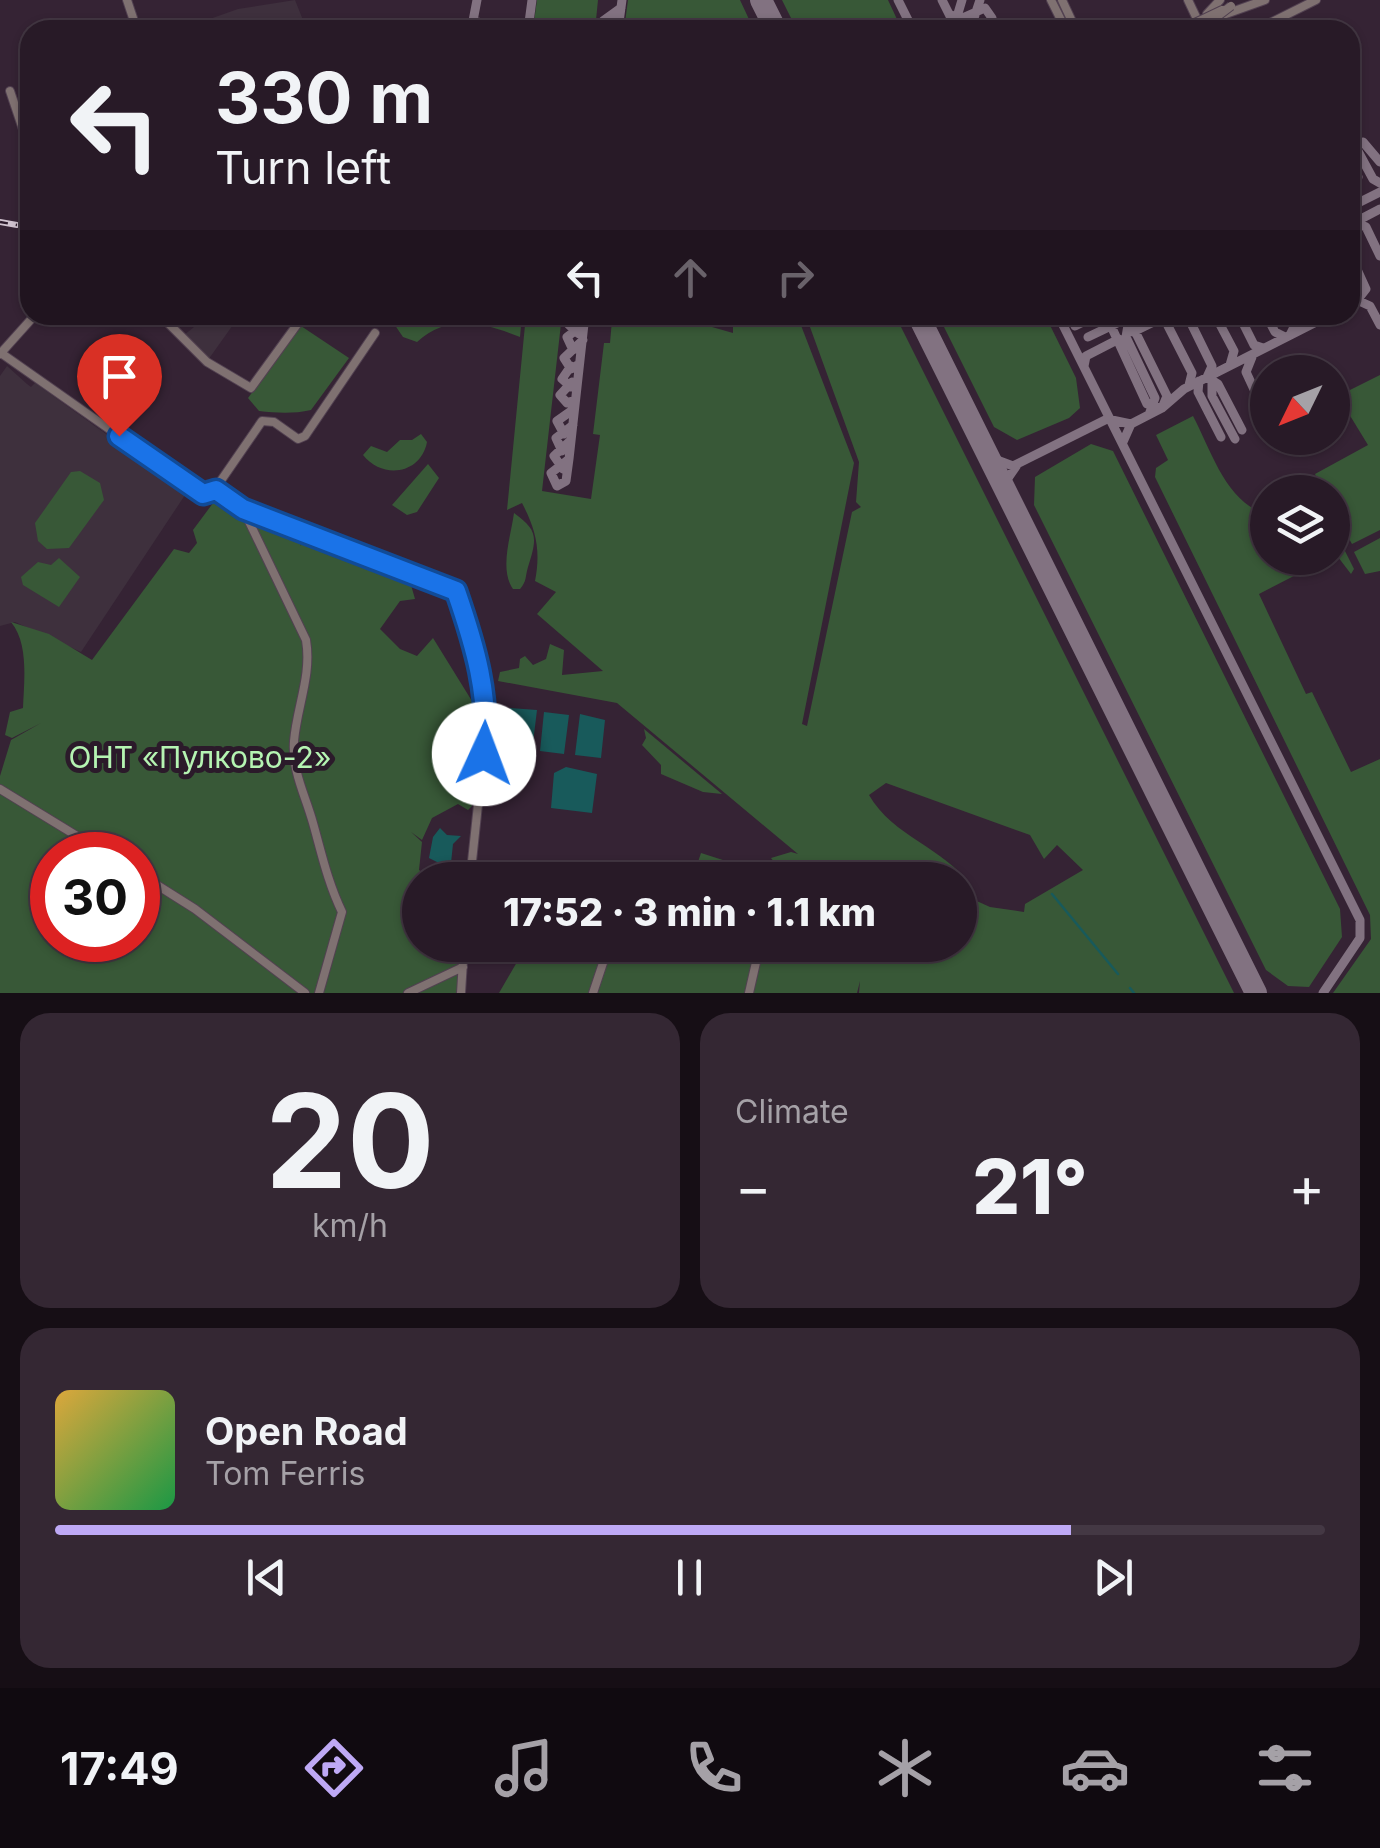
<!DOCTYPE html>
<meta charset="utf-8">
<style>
body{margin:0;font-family:Inter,sans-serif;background:#342733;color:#f1f3f6;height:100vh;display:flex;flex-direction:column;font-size:38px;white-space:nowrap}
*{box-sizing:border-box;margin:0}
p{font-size:32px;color:#a5a1a7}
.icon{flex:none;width:55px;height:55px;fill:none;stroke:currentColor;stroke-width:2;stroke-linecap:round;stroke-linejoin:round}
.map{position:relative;height:993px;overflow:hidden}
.sheet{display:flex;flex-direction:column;gap:20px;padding:20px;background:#160e15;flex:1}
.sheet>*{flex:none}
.guide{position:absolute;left:20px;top:20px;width:1340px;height:305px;border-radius:30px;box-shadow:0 2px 8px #0004,0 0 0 2px #443844;background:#281a27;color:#f1f3f6;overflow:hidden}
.needle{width:65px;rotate:227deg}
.fabs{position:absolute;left:1250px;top:355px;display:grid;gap:20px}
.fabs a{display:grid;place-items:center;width:100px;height:100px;border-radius:50%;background:#281a27;box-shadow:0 2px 8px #0004,0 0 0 2px #443844;font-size:50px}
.speed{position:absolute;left:30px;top:832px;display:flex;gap:20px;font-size:50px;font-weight:700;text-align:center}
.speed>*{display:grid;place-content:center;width:130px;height:130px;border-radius:50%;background:#281a27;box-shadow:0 2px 8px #0004,0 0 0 2px #443844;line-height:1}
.speed .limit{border:15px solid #d22;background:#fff;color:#111}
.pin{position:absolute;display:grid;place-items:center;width:85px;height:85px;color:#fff;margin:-102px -42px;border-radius:50% 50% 50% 0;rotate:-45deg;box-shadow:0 0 10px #0007}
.pin .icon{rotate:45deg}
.me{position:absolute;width:110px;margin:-55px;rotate:2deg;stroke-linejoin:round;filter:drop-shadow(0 0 8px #0008)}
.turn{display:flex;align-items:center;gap:35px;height:210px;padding:0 30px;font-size:45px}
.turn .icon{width:130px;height:130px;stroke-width:2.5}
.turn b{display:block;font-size:70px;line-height:85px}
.lanes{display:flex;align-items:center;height:95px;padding:0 30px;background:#0003;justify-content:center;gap:50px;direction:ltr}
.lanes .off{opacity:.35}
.big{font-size:75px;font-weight:800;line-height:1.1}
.sheet .tile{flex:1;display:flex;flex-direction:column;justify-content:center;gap:15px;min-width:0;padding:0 35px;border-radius:30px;background:#342733}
.sheet .dial{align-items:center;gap:0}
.dial b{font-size:130px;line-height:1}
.song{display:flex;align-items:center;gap:30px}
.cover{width:120px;height:120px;border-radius:15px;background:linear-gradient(135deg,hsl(40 70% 55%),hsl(140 70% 35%))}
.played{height:10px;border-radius:5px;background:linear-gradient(90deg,#bea9f5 80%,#443844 80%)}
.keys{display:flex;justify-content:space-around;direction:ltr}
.heat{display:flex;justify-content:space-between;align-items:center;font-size:55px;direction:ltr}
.sheet .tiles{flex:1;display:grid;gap:20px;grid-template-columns:1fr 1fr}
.tile:last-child{grid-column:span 2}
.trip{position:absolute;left:402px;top:862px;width:575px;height:100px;border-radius:50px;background:#281a27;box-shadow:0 2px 8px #0004,0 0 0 2px #443844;font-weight:800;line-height:100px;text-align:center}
.tabs{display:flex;height:160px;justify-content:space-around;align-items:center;background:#100a10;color:#a5a1a7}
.tabs .icon{width:70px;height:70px}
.tabs .active{color:#bea9f5}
.tabs b{font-size:45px;color:#f1f3f6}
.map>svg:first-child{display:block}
.education{fill:#3e303d}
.green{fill:#385837;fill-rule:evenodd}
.water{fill:#185a5b}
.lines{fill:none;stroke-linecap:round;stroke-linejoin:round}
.stream{stroke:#185a5b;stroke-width:2.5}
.taxiway{stroke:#827281;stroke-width:9}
.runway{stroke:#827281;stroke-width:22}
.minor-tunnel{stroke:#503f4f;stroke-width:8;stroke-dasharray:8 4;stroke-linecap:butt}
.minor-casing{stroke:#524151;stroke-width:10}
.minor{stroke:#7f7171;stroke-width:8}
.rail-casing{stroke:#cfc2ce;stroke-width:6}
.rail{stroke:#2b1a2a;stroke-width:2.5;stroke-dasharray:8;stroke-linecap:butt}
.minor-bridge-casing{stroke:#524151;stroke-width:10;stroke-linecap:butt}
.minor-bridge{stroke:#7f7171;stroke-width:8}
.route-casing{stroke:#114b97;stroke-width:25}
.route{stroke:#1a73e8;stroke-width:18}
.labels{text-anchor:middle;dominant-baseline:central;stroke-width:10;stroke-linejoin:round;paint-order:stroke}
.park-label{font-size:30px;fill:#b5f4b2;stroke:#2b1a2a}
</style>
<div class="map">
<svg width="1380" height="993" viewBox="0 0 1380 993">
<rect width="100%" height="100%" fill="#352334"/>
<!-- education -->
<path class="education" d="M295 0 307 30H191L190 26 238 9Z
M209 315H240L208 360 184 335Z
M7 366 27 384 31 387 35 383 176 484 174 488 185 495 81 652 15 622 0 626V376Z"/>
<!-- green -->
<path class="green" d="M537 0H598L595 30 533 29Z
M628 0H740L754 30H624Z
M782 0H888L902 30H797Z
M388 315H522L520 337C484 323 449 313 417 342L403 337Z
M526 315H562L542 491 591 499 600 435 593 434 604 343H610L612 320H607V315H703L705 325 733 333V315H797L854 463 802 724 807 726 852 512 861 507 856 502 859 462 806 316 895 315 1234 993H859L860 981 857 993H499L517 962 518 945H960L961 938 960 880H834L825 875 824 880H733L771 867 790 870 777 866 771 858 791 852 798 854 617 703 498 681 500 672 519 668 520 659 525 656 533 665 546 659 550 644 564 650 562 675 603 671 537 614 556 592 535 581C541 550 536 530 522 503L507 510ZM886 783 1030 835 1044 859 1057 845 1083 870 1025 904 1024 912 990 907 970 898 972 887C944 847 893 837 869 795Z
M938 315H1045L1076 378 1080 408 1069 418 1017 440 994 427Z
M301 326 349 358 311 410C293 414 277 413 259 411L248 398Z
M1380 375V530L1352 544 1333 511 1332 492H1323L1315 474 1368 445 1338 396Z
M1193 416C1212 452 1226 503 1267 514L1268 558H1332L1333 527 1354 569 1351 574 1338 557 1327 559 1259 594 1306 694 1312 692 1351 772 1380 759V993H1333L1371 939 1370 915 1155 477 1156 468 1168 460 1156 435Z
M421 434 427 442C421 474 383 480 363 455L371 446 387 452 400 440H412Z
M1091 444 1113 451 1340 909 1342 937 1309 987 1288 986 1266 970 1034 505 1035 477Z
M428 464 439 478 417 512 407 515 392 505Z
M80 471 100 483 104 500 69 548 47 549 38 541 35 523 71 472Z
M219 495 305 536 300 546 307 538 316 545 319 542 349 557 351 553 409 578 415 599 400 601 380 629 400 649 417 656 433 638 480 714 461 746 478 771 469 791 472 806 468 810 458 804 432 818 422 840 411 832 422 842 419 870 434 880H420V945H461L457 993H0V776L11 740 41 723 12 738 5 735 10 712 23 708C24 681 29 644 11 622L49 634 92 660 174 549 189 553 197 543 193 530ZM52 855H138V940H52Z
M514 513C537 530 538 536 528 567 525 577 527 581 520 589H513C499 569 511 536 514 513Z
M1380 538V571L1365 574 1354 552Z
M59 558 80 577 59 607 23 585 21 577 38 562 51 565Z
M644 729 722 794 703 792 661 774V765L642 745 646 738Z
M701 853 726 861 722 878 676 877 675 871H695Z"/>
<!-- water -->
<path class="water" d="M510 708 537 710 532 751 507 748Z
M544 712 569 715 564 754 540 751Z
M580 714 605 720 601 758 575 755Z
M566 767 597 774 592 813 551 808 554 773Z
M440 828 447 835 461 836 453 844 451 863 445 866 429 858 433 837Z"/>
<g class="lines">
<!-- stream -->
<path class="stream" d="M1052 894 1118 974
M467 958 468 945
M1130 988 1134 993"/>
<!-- taxiway -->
<path class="taxiway" d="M477 0 472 26 477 22 512 30
M898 0 913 30
M942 0 957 30
M949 14 960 19 985 8 992 18 988 30
M956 20 962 0
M528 30 532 0
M605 30 603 21 621 8
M618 30 622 0
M970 30 980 0
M1353 142 1373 179 1380 183
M1363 142 1380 162
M1350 160 1358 177 1350 187
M1350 207 1380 192
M1357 221 1380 209
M1354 222 1366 227 1380 256
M1350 254 1366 289 1355 303
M1359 301 1370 306 1380 325
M576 315 569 325 579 334
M1058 315 1360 920V938L1323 993
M1106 315 1147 404 1162 408 1167 396 1127 315
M1170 315 1168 326 1192 373 1189 385
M1187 315 1212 366 1207 377 1218 384 1242 430
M1215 315 1234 351 1230 365
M1239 315 1254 345 1263 348
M1266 315 1275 332 1285 337
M1290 315 1294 327 1290 335
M1129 319 1126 337 1155 398 1150 412
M1075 326 1097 315
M1133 332 1168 315
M1088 337 1134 315
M573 350 567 337 584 324
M1252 357 1246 372 1259 400
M579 364 571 369 564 358 583 340
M571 366 562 379 571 387 577 383
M1084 366 1086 356 1119 339
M1212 377V396L1235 439
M1199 381 1198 392 1221 437
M572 382 560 395 567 403 575 400
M1131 424 1162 408 1184 389 1330 315
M564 434 557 421 574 409
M562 451 556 438 573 425
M989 457 1013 466 1107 419 1131 424 1123 442
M569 459 585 315
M569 459 566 481 557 486 551 473Z
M563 469 554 456 571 440
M1007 494 1006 481 1017 465"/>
<!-- runway -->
<path class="runway" d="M761 0 776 30
M918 315 1256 993"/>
<!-- minor-tunnel -->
<path class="minor-tunnel" d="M1202 29 1203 30"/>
<!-- minor casing -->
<g class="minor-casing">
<path id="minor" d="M127 0 137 30
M1051 0 1066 30
M1062 0 1076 30
M1188 0 1197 19
M1207 14 1220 0
M1223 15 1265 0
M1256 30 1316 0
M10 91 30 150
M160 315 207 362 251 388 304 315
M1 353 183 481 211 495 262 421 274 422 298 439 305 436 375 333
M0 354 35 315
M216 490 243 509 306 640C312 675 297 706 294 741 292 772 305 794 313 823 322 855 328 883 342 912L319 993
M243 509 456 591 484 678 487 720 470 880
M0 789 108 855
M138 873 195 909 305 993
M727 880 772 865 776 880
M408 993 463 967
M461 993 464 945
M593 993 609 945
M749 993 760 945"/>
</g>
<!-- minor -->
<use href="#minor" class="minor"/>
<!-- rail casing -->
<g class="rail-casing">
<path id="rail" d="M0 222 17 225"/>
</g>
<!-- rail -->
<use href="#rail" class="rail"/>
<!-- minor-bridge casing -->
<g class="minor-bridge-casing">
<path id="minor-bridge" d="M1210 22 1231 6
M1180 30 1222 10"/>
</g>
<!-- minor-bridge -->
<use href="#minor-bridge" class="minor-bridge"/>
</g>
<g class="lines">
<!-- route casing -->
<g class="route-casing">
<path id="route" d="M119 436 203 494 216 490 243 509 456 591C475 646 490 696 484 754"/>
</g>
<!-- route -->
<use href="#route" class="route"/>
</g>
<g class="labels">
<!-- park labels -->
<g class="park-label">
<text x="200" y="757">ОНТ «Пулково-2»</text>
</g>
</g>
</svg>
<div class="fabs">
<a><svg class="needle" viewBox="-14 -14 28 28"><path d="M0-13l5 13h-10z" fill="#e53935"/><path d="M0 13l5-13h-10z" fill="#a5a1a7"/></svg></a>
<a><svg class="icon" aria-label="layers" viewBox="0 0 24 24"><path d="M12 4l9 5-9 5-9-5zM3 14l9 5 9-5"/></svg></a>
</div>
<div class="speed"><div class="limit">30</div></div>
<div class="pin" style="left:119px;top:436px;background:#d93025"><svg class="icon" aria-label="arrive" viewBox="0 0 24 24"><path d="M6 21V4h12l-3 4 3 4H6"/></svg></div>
<svg class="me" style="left:484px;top:754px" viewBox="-20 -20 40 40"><circle r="19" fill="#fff"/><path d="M0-13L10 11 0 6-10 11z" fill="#1a73e8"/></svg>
<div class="trip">17:52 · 3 min · 1.1 km</div>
<div class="guide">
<div class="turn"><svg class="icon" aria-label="left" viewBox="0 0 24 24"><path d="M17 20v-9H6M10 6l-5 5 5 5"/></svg><div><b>330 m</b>Turn left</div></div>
<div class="lanes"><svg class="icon" aria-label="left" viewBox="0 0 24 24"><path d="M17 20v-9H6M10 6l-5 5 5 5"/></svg><svg class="icon off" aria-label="ahead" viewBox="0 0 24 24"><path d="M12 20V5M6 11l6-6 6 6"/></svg><svg class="icon off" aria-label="right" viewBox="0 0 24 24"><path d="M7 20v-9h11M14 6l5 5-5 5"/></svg></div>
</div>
</div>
<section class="sheet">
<div class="tiles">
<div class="tile dial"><b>20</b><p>km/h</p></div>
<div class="tile"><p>Climate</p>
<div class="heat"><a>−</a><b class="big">21°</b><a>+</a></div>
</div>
<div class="tile">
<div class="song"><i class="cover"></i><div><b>Open Road</b><p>Tom Ferris</p></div></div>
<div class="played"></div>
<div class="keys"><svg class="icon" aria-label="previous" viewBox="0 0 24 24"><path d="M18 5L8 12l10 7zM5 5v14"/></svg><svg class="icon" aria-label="pause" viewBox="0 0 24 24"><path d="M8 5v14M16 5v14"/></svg><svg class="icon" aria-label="next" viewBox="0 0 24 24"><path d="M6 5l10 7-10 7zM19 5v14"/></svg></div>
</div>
</div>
</section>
<nav class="tabs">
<b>17:49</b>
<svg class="icon active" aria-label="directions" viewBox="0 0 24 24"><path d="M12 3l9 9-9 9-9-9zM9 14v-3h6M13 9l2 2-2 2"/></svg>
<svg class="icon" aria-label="music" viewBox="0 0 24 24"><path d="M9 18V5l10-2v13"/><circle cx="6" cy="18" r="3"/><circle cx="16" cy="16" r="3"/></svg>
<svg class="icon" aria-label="phone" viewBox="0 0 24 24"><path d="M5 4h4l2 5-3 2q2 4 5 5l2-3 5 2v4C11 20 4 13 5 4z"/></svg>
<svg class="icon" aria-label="climate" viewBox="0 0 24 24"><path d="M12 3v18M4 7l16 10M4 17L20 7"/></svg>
<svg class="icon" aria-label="car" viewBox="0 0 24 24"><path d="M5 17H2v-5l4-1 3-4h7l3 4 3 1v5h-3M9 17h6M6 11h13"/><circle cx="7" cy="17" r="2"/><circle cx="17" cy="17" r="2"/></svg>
<svg class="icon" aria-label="filters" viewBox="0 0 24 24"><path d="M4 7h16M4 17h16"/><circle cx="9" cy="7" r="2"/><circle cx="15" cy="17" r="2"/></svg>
</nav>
